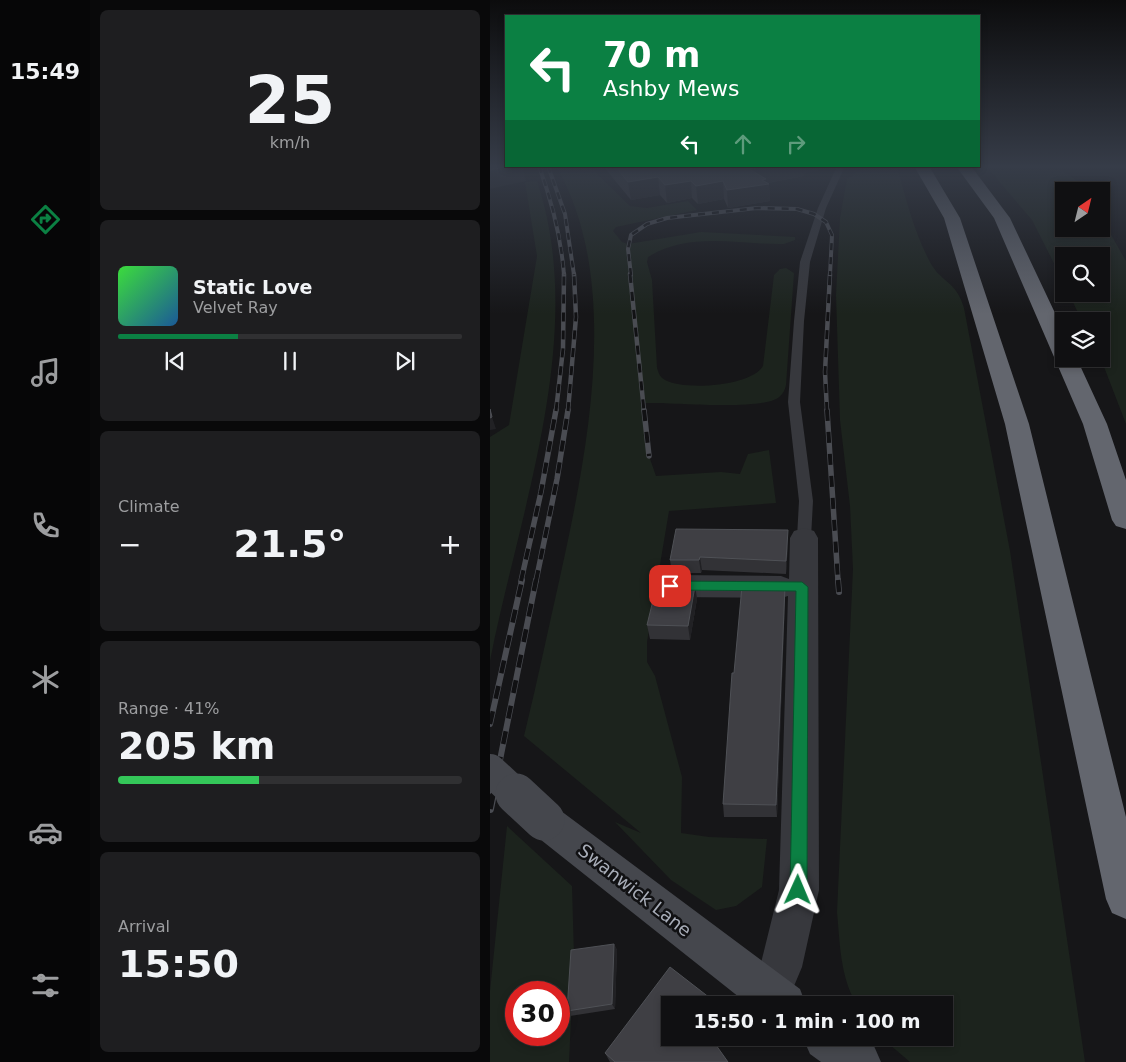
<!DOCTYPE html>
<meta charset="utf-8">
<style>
body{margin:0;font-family:"DejaVu Sans",sans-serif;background:#1e1e20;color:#f1f3f6;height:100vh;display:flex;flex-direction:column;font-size:19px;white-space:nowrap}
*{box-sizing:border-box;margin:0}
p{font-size:16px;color:#9c9d9f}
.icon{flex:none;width:28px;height:28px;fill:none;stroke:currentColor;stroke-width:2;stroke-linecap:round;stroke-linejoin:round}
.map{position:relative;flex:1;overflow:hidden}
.sheet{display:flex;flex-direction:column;gap:10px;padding:10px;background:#09090a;width:400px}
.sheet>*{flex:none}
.banner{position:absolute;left:15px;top:15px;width:475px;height:152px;border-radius:0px;box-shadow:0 2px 8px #0003,0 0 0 1px #303032;background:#0b8043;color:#fff;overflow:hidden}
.needle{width:32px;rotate:35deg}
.tools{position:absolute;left:565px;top:182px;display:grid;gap:10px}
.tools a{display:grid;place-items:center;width:55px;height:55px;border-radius:0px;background:#101012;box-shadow:0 2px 8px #0003,0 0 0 1px #303032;font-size:25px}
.speed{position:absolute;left:15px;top:981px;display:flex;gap:10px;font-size:25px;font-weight:700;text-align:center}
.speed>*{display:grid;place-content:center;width:65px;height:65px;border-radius:50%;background:#101012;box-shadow:0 2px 8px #0003,0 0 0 1px #303032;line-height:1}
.speed .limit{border:8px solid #d22;background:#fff;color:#111}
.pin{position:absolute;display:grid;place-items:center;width:42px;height:42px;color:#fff;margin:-21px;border-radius:10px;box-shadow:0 2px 8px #0006}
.me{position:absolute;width:55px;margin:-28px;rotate:1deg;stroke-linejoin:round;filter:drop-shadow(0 0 4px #0008)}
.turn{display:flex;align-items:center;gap:18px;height:105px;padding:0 15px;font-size:22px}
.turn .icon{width:65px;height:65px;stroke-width:2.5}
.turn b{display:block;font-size:35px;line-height:42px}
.lanes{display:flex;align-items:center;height:48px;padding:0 15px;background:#0003;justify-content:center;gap:25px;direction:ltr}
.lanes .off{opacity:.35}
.big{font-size:38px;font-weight:800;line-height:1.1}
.sheet .tile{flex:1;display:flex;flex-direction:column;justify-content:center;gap:8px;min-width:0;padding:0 18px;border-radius:8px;background:#1e1e20}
.sheet .dial{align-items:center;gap:0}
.dial b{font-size:65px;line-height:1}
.song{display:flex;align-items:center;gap:15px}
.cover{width:60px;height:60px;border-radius:8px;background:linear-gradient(135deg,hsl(120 70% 55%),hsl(210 70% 35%))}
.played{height:5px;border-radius:2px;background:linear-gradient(90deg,#0b8043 35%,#303032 35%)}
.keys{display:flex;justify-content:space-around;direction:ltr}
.heat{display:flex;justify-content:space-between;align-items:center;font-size:28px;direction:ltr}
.charge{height:8px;border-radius:4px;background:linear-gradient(90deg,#34c759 41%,#303032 0)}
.trip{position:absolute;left:171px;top:996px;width:292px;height:50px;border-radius:0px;background:#101012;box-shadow:0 2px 8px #0003,0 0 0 1px #303032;font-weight:800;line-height:50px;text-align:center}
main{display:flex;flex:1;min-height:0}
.dock{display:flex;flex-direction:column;width:90px;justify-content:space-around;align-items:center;background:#060607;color:#9c9d9f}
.dock .icon{width:35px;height:35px}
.dock .selected{color:#0b8043}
.dock b{font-size:22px;color:#f1f3f6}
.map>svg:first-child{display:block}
.green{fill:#1c231d;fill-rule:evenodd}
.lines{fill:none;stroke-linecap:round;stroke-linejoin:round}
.lane{fill:#37383d;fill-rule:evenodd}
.street{fill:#37383d;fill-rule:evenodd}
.secondary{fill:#45474d;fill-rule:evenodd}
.highway{fill:#63666e;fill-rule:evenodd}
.rail-far4-casing{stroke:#4a4c52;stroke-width:4}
.rail-far3-casing{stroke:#4a4c52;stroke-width:4.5}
.rail-far2-casing{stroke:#4a4c52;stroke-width:5.5}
.rail-far1-casing{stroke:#4a4c52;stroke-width:6}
.rail-casing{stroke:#4a4c52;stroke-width:8}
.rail-far4{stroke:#111113;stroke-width:2.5;stroke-dasharray:7;stroke-linecap:butt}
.rail-far3{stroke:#111113;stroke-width:3;stroke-dasharray:9;stroke-linecap:butt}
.rail-far2{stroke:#111113;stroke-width:4;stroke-dasharray:11;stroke-linecap:butt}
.rail-far1{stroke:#111113;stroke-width:4.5;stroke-dasharray:13;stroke-linecap:butt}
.rail{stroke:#111113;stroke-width:5.5;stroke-dasharray:17;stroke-linecap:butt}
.secondary-bridge-far1{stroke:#45474d;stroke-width:32}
.secondary-bridge{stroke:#45474d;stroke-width:41}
.wall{fill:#323236}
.shaded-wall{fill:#212124}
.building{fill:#3f3f44;stroke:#4f5156}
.route{fill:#0b8043;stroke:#07532c}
.labels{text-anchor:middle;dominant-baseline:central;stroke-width:5;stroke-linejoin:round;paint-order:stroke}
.near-street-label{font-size:18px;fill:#a8adb8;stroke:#111113}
</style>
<main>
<nav class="dock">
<b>15:49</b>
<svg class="icon selected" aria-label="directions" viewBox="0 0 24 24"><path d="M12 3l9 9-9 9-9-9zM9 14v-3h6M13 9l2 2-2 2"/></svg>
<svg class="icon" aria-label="music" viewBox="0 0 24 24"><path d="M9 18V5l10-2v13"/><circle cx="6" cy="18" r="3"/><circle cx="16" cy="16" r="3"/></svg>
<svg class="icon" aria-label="phone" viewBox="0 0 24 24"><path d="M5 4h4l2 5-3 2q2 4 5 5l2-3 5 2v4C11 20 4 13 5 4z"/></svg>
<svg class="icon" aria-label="climate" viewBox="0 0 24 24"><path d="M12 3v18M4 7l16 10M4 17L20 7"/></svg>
<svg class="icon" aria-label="car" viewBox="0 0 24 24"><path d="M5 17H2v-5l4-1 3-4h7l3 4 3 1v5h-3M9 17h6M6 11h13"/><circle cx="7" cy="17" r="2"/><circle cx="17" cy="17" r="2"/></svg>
<svg class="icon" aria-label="filters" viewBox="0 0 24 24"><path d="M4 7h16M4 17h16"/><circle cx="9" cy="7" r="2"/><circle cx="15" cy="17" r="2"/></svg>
</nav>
<section class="sheet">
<div class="tile dial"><b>25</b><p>km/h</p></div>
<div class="tile">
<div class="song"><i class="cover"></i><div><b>Static Love</b><p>Velvet Ray</p></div></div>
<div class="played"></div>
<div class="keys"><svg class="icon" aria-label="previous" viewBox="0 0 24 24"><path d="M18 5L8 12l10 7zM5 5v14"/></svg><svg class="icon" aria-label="pause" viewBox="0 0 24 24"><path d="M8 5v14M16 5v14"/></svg><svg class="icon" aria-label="next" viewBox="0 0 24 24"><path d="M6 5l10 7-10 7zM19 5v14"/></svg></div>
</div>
<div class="tile"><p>Climate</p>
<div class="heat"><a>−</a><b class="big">21.5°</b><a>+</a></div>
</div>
<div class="tile"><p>Range · 41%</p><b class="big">205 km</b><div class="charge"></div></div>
<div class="tile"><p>Arrival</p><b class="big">15:50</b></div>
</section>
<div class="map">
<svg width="636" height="1062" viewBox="0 0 636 1062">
<rect width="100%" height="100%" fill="#161618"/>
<!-- green -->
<path class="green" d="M66 166H99L140 206 157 208 198 201 207 210 126 227 123 231 132 242 138 244 211 232 305 237V240L294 244C247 245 201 231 158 257L157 262 162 280 167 368C169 374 170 377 175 380 195 391 262 386 273 366L284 275 290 269 296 268 304 273 296 385C295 390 293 394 288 398 267 411 183 402 155 403L159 456 166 476 231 472 250 474 258 454 279 450 286 503 179 511 157 642V662L165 676 192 777 191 833 219 837 277 839 272 887 246 906 226 910 181 880 125 822 151 833 34 736C47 683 58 630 70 577 97 454 133 281 66 166Z
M383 166H407C416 199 424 232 440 262 451 283 466 280 474 308L520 551 595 1062H420L392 1038H455V1005H367C350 977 350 943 347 912L363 569 360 506 350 420 346 295 350 218 357 179 368 171Z
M496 166H564L602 190 574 191V229H611V199L620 233 636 261V424L611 359V321H592L579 294H611V256H574V283L542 220Z
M47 181C98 334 30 508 0 661V437L19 425 47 256 35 182Z
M17 826 82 886 84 956 79 1062H0V991ZM26 992H69V1035H26Z"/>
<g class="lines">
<!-- lane -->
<path class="lane" d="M347 166H355L336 208 320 262 314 321 310 402 323 501 321 538 314 543 307 538 309 501 298 402 304 321 310 262 328 208Z"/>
<!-- street -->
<path class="street" d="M314 528 324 531 328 538 329 890 312 967 296 1005H262L257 993 271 963 289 890 298 596 291 598 181 597 171 594 166 586 171 578 181 575 291 576 299 579 300 538 304 531Z"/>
<!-- secondary -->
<path class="secondary" d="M54 803 67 808 310 989 316 1005H259L41 832 35 820 41 808Z
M313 1038H373L384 1046 391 1062H331L320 1054Z"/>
<!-- highway -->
<path class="highway" d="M424 166H439L470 218 539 424 636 817V919L622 913 616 899 515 424 454 218Z
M466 166H481L520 218 574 332V359H587L617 424 636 480V529L626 526 622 520 593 424 504 218Z"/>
<!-- rail-far4 casing -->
<g class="rail-far4-casing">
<path id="rail-far4" d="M49 166C62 202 71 236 74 275
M58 166 75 214 84 275
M141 275 138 249 141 235 157 224 177 218 267 208 307 209 324 214 336 222 342 235 340 275"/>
</g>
<!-- rail-far3 casing -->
<g class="rail-far3-casing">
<path id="rail-far3" d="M140 274 154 411
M66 411 73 349 74 274
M78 411 86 317 84 274
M337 411 335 372 340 274"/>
</g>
<!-- rail-far2 casing -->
<g class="rail-far2-casing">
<path id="rail-far2" d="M154 410 159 456
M337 410 348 581
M31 581 51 492 66 410
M46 581 67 479 78 410"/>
</g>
<!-- rail-far1 casing -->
<g class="rail-far1-casing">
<path id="rail-far1" d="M348 580 349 592
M0 724 32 580
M3 795 46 580"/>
</g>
<!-- rail casing -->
<g class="rail-casing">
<path id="rail" d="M0 809 3 794"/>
</g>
<!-- rail-far4 -->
<use href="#rail-far4" class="rail-far4"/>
<!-- rail-far3 -->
<use href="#rail-far3" class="rail-far3"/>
<!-- rail-far2 -->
<use href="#rail-far2" class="rail-far2"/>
<!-- rail-far1 -->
<use href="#rail-far1" class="rail-far1"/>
<!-- rail -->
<use href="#rail" class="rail"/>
<!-- secondary-bridge-far1 -->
<path class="secondary-bridge-far1" d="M0 770 27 795"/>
<!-- secondary-bridge -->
<path class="secondary-bridge" d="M26 794 54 820"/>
</g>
<!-- wall -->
<path class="wall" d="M113 166H329V170L314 173V176L278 183 279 184 280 201 238 208 234 199 208 204 202 198 177 203 170 195 141 200Z
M298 544 296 574 212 570 211 573H182L180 560Z
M205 586 207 599 200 640 160 639 157 625 175 588Z
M295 586V600L287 817H234L233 804 244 673Z
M124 944 127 950 125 1009 80 1016 77 1011Z
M180 1005 238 1062H120L115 1053Z"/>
<!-- shaded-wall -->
<path class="shaded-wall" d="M18 166H32L36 181 0 189V170Z
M274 166H329V170L314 173V176L276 183 279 184 280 201 238 208 237 190 259 169Z
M168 177 170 195 141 200 138 182Z
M201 181 202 198 177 203 175 185Z
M233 181 234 199 208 204 206 186Z
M2 417 6 429 0 430V418Z
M298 530V544L296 574V561Z
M210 557 212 570 211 573 209 560Z
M205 586 207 599 200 640 198 626Z
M295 586V600L287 817 286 805Z
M124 944 127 950 125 1009 122 1004Z"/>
<!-- building -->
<path class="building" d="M0 166H18L0 170Z
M125 166H274L259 169 276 179 272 180 279 184 237 190 233 181 206 186 201 181 175 185 168 177 138 182Z
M0 409 2 417 0 418Z
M186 529 298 530 296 561 210 557 209 560H180Z
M175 584 205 586 198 626 157 625 166 588H175Z
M252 586H295L286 805 233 804 242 673H244Z
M124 944 122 1004 77 1011 81 950Z
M180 967 229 1005H180V1038H221L238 1062H125L115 1053Z"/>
<!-- sky -->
<linearGradient id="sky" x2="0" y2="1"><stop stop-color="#0c0c0d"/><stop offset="0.53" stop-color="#363c48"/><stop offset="1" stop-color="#363c48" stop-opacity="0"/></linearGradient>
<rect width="636" height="314" fill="url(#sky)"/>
<!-- route -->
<path class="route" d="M180 581 312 582 318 587 317 890 314 896 308 898 303 896 300 890 306 591 180 590 174 586Z"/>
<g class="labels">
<!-- near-street labels -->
<g class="near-street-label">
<text transform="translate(145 890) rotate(38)">Swanwick Lane</text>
</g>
</g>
</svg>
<div class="tools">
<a><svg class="needle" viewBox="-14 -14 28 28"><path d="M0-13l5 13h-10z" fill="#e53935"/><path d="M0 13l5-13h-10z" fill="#9c9d9f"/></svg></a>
<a><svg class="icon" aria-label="search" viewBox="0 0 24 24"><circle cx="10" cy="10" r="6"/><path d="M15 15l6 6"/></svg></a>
<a><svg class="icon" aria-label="layers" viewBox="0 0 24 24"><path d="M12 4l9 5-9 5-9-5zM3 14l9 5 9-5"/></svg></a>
</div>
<div class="speed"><div class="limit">30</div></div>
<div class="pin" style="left:180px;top:586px;background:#d93025"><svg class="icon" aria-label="arrive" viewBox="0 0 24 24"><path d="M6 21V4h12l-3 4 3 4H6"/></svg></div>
<svg class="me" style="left:308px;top:890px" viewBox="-20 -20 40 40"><path d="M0-17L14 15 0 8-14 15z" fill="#0b8043" stroke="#fff" stroke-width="4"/></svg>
<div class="trip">15:50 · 1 min · 100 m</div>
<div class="banner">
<div class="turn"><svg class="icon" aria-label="left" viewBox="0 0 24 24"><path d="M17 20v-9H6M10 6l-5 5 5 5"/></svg><div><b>70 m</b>Ashby Mews</div></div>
<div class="lanes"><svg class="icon" aria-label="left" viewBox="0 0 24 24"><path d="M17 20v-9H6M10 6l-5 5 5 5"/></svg><svg class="icon off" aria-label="ahead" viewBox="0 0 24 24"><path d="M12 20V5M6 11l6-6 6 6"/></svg><svg class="icon off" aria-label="right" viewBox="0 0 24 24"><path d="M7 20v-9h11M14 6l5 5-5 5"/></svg></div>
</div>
</div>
</main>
